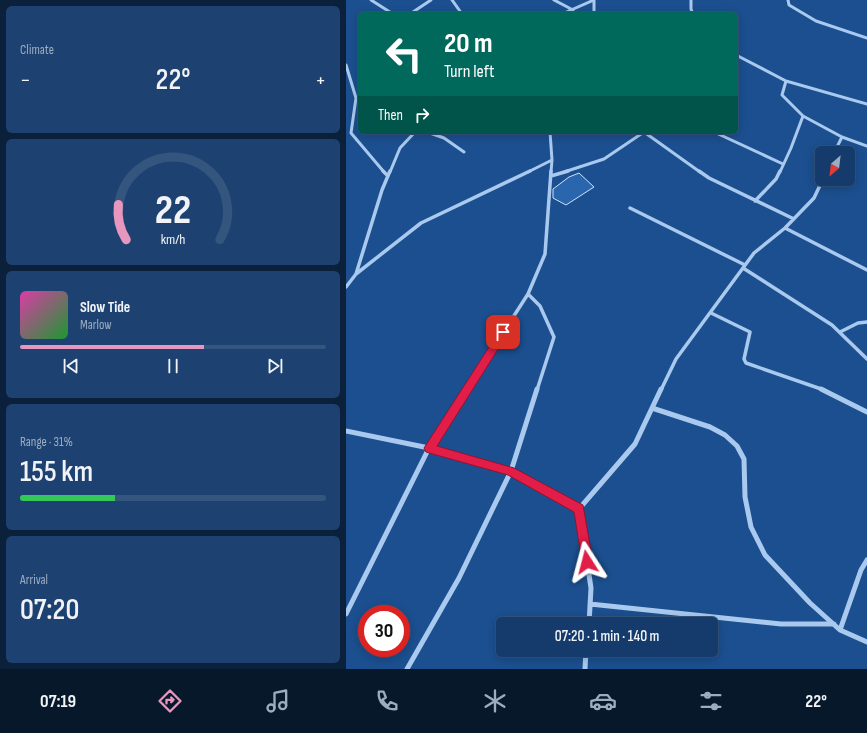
<!DOCTYPE html>
<meta charset="utf-8">
<style>
body{margin:0;font-family:"Sofia Sans Condensed",sans-serif;background:#1d4271;color:#f1f3f6;height:100vh;display:flex;flex-direction:column;font-size:15px;white-space:nowrap}
*{box-sizing:border-box;margin:0}
p{font-size:13px;color:#9dadc1}
.icon{flex:none;width:22px;height:22px;fill:none;stroke:currentColor;stroke-width:2;stroke-linecap:round;stroke-linejoin:round}
.map{position:relative;flex:1;overflow:hidden}
.sheet{display:flex;flex-direction:column;gap:6px;padding:6px;background:#0b203b;width:346px}
.sheet>*{flex:none}
.guide{position:absolute;left:12px;top:12px;width:380px;height:122px;border-radius:6px;box-shadow:0 2px 10px #0003,0 0 0 1px #33557e;background:#00695c;color:#fff;overflow:hidden}
.needle{width:26px;rotate:208deg}
.buttons{position:absolute;left:469px;top:146px;display:grid;gap:8px}
.buttons a{display:grid;place-items:center;width:40px;height:40px;border-radius:6px;background:#143b6b;box-shadow:0 2px 10px #0003,0 0 0 1px #33557e;font-size:20px}
.speed{position:absolute;left:12px;top:605px;display:flex;gap:8px;font-size:20px;font-weight:700;text-align:center}
.speed>*{display:grid;place-content:center;width:52px;height:52px;border-radius:50%;background:#143b6b;box-shadow:0 2px 10px #0003,0 0 0 1px #33557e;line-height:1}
.speed .limit{border:6px solid #d22;background:#fff;color:#111}
.pin{position:absolute;display:grid;place-items:center;width:34px;height:34px;color:#fff;margin:-17px;border-radius:8px;box-shadow:0 2px 6px #0006}
.me{position:absolute;width:44px;margin:-22px;rotate:351deg;stroke-linejoin:round;filter:drop-shadow(0 0 3px #0008)}
.turn{display:flex;align-items:center;gap:14px;height:84px;padding:0 20px;font-size:18px}
.turn .icon{width:52px;height:52px;stroke-width:2.5}
.turn b{display:block;font-size:28px;line-height:34px}
.then{display:flex;align-items:center;height:38px;padding:0 20px;background:#0003;gap:8px;font-size:15px}
.big{font-size:30px;font-weight:600;line-height:1.1}
.sheet .widget{flex:1;display:flex;flex-direction:column;justify-content:center;gap:6px;min-width:0;padding:0 14px;border-radius:6px;background:#1d4271}
.sheet .dial{align-items:center;gap:0}
.dial svg{height:104px;overflow:visible;fill:none;stroke:#33557e;stroke-width:7;stroke-linecap:round;text-anchor:middle}
.dial text{fill:#f1f3f6;stroke:none}
.song{display:flex;align-items:center;gap:12px}
.cover{width:48px;height:48px;border-radius:6px;background:linear-gradient(135deg,hsl(320 70% 55%),hsl(130 70% 35%))}
.played{height:4px;border-radius:2px;background:linear-gradient(90deg,#e797bd 60%,#33557e 60%)}
.keys{display:flex;justify-content:space-around;direction:ltr}
.heat{display:flex;justify-content:space-between;align-items:center;font-size:22px;direction:ltr}
.charge{height:6px;border-radius:3px;background:linear-gradient(90deg,#34c759 31%,#33557e 0)}
.trip{position:absolute;left:150px;top:617px;width:222px;height:40px;border-radius:6px;background:#143b6b;box-shadow:0 2px 10px #0003,0 0 0 1px #33557e;font-weight:600;line-height:40px;text-align:center}
.tabs{display:flex;height:64px;justify-content:space-around;align-items:center;background:#08182b;color:#9dadc1}
.tabs .icon{width:28px;height:28px}
.tabs .selected{color:#e797bd}
.tabs b{font-size:18px;color:#f1f3f6}
main{display:flex;flex:1;min-height:0}
.map>svg:first-child{display:block}
.building{fill:#2a66ad;stroke:#cfe3fa}
.lines{fill:none;stroke-linecap:round;stroke-linejoin:round}
.street-far2{stroke:#a9c9ee;stroke-width:3}
.street-far1{stroke:#a9c9ee;stroke-width:3.5}
.street{stroke:#a9c9ee;stroke-width:5}
.route{fill:#e11d48;stroke:#92132f}
</style>
<main>
<section class="sheet">
<div class="widget"><p>Climate</p>
<div class="heat"><a>−</a><b class="big">22°</b><a>+</a></div>
</div>
<div class="widget dial"><svg viewBox="0 0 100 80">
<path d="M14 69A42 42 0 1 1 86 69"/>
<path d="M14 69A42 42 0 0 1 8 42" stroke="#e797bd"/>
<text x="50" y="56" font-size="32" font-weight="700">22</text>
<text x="50" y="72" font-size="11">km/h</text>
</svg></div>
<div class="widget">
<div class="song"><i class="cover"></i><div><b>Slow Tide</b><p>Marlow</p></div></div>
<div class="played"></div>
<div class="keys"><svg class="icon" aria-label="previous" viewBox="0 0 24 24"><path d="M18 5L8 12l10 7zM5 5v14"/></svg><svg class="icon" aria-label="pause" viewBox="0 0 24 24"><path d="M8 5v14M16 5v14"/></svg><svg class="icon" aria-label="next" viewBox="0 0 24 24"><path d="M6 5l10 7-10 7zM19 5v14"/></svg></div>
</div>
<div class="widget"><p>Range · 31%</p><b class="big">155 km</b><div class="charge"></div></div>
<div class="widget"><p>Arrival</p><b class="big">07:20</b></div>
</section>
<div class="map">
<svg width="521" height="669" viewBox="0 0 521 669">
<rect width="100%" height="100%" fill="#1b4f8f"/>
<!-- building -->
<path class="building" d="M233 173 248 187 220 205 207 198V189L223 177Z"/>
<g class="lines">
<!-- street-far2 -->
<path class="street-far2" d="M25 0 47 14
M106 0 116 14
M208 0 227 10
M248 0V14
M345 0V9L347 14
M442 0 443 5 470 21 521 38
M64 14 85 0
M216 14 248 0
M390 55 440 81 521 104
M0 65 10 98 5 133 38 172
M440 81 436 95 457 116 496 137 521 146
M81 132 98 138 118 152
M204 132 206 160 205 172
M298 132 354 172
M368 132 437 164
M488 153 496 137
M44 172 54 148 69 132
M182 172 206 160
M218 172 258 159 298 132
M434 172 445 148 457 116"/>
<!-- street-far1 -->
<path class="street-far1" d="M37 171 42 176
M353 171 363 178 448 219
M205 176 222 171
M409 201 430 179 434 171
M284 208 399 265
M439 228 521 270
M397 268 486 325 521 359
M10 274 75 223 184 171
M0 287 10 274 36 190 44 171
M182 294 194 306 208 337 191 390
M365 313 404 332 398 359 400 363 478 390
M494 332 512 323 521 322
M120 390 182 294 199 254 205 171
M315 390 330 359 408 253 439 228 468 198 477 179"/>
<!-- street -->
<path class="street" d="M475 389 521 412
M306 408 364 427 379 435 391 446 398 459 399 497 405 527 419 555 464 603 494 630 521 642
M0 431 83 448 165 471 233 509
M244 604 435 624H488
M0 614 83 448 121 389
M243 624 245 588 233 509 289 444 315 389
M494 630 515 570 521 560
M61 669 113 578 165 471 191 389
M239 669 240 650"/>
</g>
<!-- route -->
<path class="route" d="M157 328 161 330 162 332 161 335 91 446 168 468 237 505 247 562 245 566 241 568 237 566 236 562 228 512 162 475 83 453 80 452 78 448 154 330Z"/>
</svg>
<div class="buttons">
<a><svg class="needle" viewBox="-14 -14 28 28"><path d="M0-13l5 13h-10z" fill="#e53935"/><path d="M0 13l5-13h-10z" fill="#9dadc1"/></svg></a>
</div>
<div class="speed"><div class="limit">30</div></div>
<div class="pin" style="left:157px;top:332px;background:#d93025"><svg class="icon" aria-label="arrive" viewBox="0 0 24 24"><path d="M6 21V4h12l-3 4 3 4H6"/></svg></div>
<svg class="me" style="left:241px;top:562px" viewBox="-20 -20 40 40"><path d="M0-17L14 15 0 8-14 15z" fill="#e11d48" stroke="#fff" stroke-width="4"/></svg>
<div class="trip">07:20 · 1 min · 140 m</div>
<div class="guide">
<div class="turn"><svg class="icon" aria-label="left" viewBox="0 0 24 24"><path d="M17 20v-9H6M10 6l-5 5 5 5"/></svg><div><b>20 m</b>Turn left</div></div>
<div class="then">Then<svg class="icon" aria-label="right" viewBox="0 0 24 24"><path d="M7 20v-9h11M14 6l5 5-5 5"/></svg></div>
</div>
</div>
</main>
<nav class="tabs">
<b>07:19</b>
<svg class="icon selected" aria-label="directions" viewBox="0 0 24 24"><path d="M12 3l9 9-9 9-9-9zM9 14v-3h6M13 9l2 2-2 2"/></svg>
<svg class="icon" aria-label="music" viewBox="0 0 24 24"><path d="M9 18V5l10-2v13"/><circle cx="6" cy="18" r="3"/><circle cx="16" cy="16" r="3"/></svg>
<svg class="icon" aria-label="phone" viewBox="0 0 24 24"><path d="M5 4h4l2 5-3 2q2 4 5 5l2-3 5 2v4C11 20 4 13 5 4z"/></svg>
<svg class="icon" aria-label="climate" viewBox="0 0 24 24"><path d="M12 3v18M4 7l16 10M4 17L20 7"/></svg>
<svg class="icon" aria-label="car" viewBox="0 0 24 24"><path d="M5 17H2v-5l4-1 3-4h7l3 4 3 1v5h-3M9 17h6M6 11h13"/><circle cx="7" cy="17" r="2"/><circle cx="17" cy="17" r="2"/></svg>
<svg class="icon" aria-label="filters" viewBox="0 0 24 24"><path d="M4 7h16M4 17h16"/><circle cx="9" cy="7" r="2"/><circle cx="15" cy="17" r="2"/></svg>
<b>22°</b>
</nav>
